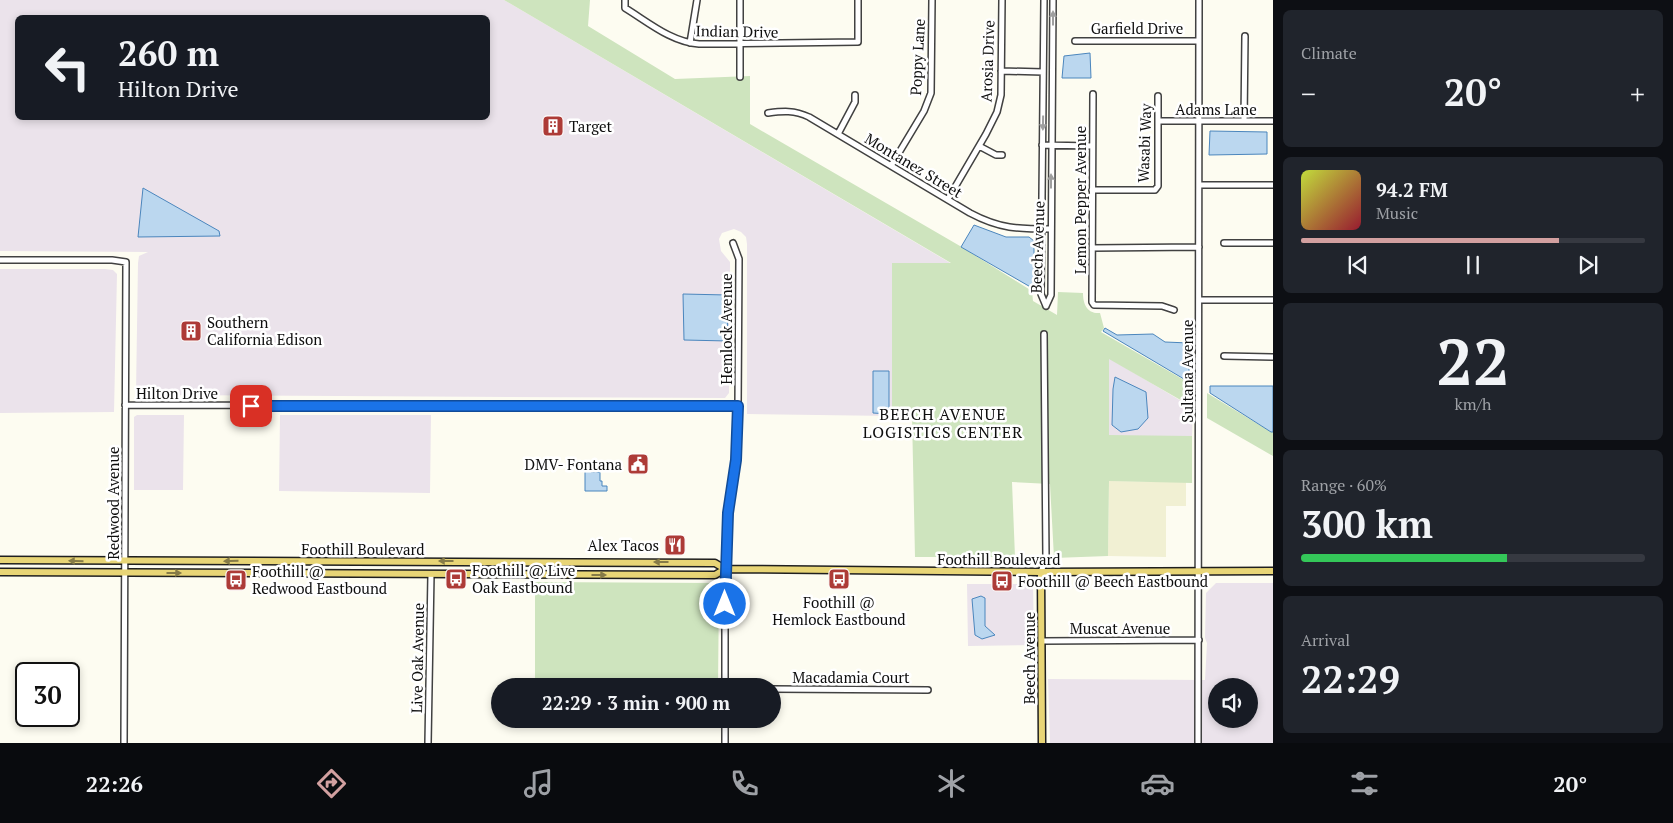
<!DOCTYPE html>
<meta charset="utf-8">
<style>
body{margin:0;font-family:"PT Serif",serif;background:#20242c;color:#f1f3f6;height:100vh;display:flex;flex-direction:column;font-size:19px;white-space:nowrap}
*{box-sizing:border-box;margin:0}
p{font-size:16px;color:#9ea1a6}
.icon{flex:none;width:28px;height:28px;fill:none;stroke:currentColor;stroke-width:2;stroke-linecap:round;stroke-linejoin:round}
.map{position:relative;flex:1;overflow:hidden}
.sheet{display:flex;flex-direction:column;gap:10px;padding:10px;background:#0d0f14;width:400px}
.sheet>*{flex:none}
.top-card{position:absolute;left:15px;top:15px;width:475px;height:105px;border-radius:8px;box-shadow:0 2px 8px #0003;background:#171b24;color:#f1f3f6;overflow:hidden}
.controls{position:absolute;left:1208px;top:678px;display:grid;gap:10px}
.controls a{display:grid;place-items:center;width:50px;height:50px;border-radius:50%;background:#171b24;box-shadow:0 2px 8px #0003;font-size:25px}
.speed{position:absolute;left:15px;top:662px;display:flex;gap:10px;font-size:25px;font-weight:700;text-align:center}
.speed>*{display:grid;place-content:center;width:65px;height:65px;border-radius:50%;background:#171b24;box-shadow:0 2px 8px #0003;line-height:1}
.speed .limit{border:2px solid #111;border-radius:8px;background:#fff;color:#111}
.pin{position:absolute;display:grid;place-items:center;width:42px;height:42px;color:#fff;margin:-21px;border-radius:10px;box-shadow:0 2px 8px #0006}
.me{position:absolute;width:55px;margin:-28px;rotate:0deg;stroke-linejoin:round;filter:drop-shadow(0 0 4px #0008)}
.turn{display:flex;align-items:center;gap:18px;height:105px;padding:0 20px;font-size:22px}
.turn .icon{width:65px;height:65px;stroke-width:2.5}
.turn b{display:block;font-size:35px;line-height:42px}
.big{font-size:38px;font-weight:700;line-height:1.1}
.sheet .tile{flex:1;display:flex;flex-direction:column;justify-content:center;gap:8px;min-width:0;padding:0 18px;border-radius:8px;background:#20242c}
.sheet .dial{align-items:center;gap:0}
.dial b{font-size:65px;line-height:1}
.song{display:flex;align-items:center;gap:15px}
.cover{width:60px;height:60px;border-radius:8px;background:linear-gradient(135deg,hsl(70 70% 55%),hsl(350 70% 35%))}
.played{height:5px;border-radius:2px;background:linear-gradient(90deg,#d2a0a0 75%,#363941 75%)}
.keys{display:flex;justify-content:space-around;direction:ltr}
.heat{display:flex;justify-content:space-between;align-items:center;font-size:28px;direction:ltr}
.charge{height:8px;border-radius:4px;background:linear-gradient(90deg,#34c759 60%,#363941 0)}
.trip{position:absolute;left:491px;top:678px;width:290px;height:50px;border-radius:25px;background:#171b24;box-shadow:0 2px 8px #0003;font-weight:700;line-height:50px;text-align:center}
.tab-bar{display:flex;height:80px;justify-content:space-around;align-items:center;background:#090b0e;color:#9ea1a6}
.tab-bar .icon{width:35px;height:35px}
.tab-bar .active{color:#d2a0a0}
.tab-bar b{font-size:22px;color:#f1f3f6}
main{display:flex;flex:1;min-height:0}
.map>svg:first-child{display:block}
.industrial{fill:#ebe3eb;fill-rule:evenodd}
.farmland{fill:#f1f0d3}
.green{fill:#cee4be}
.water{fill:#bbd7ef;stroke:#4b86bd}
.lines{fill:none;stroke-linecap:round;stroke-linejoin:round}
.minor-casing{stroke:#414141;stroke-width:8}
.major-casing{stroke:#1f1f1f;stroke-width:9}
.minor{stroke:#fff;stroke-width:5}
.major{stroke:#e8d576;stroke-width:6}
.oneway{fill:#9f9f9f}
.oneway2{fill:#867b47}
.route-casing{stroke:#114b97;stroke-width:12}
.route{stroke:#1a73e8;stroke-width:9}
.labels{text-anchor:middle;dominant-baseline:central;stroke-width:5;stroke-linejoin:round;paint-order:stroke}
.street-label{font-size:15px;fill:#0e0e0e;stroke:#fff}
.poi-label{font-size:15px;fill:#0e0e0e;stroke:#fff;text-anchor:start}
.neighbourhood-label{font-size:16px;letter-spacing:1px;fill:#0e0e0e;stroke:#fff}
</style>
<main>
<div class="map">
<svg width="1273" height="743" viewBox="0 0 1273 743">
<rect width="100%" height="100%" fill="#fdfcf1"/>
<!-- industrial -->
<path class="industrial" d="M0 0H504L952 264 892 263V416L747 414V244L746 237 741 232 734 229 722 233 719 239 721 251 730 262 729 393 725 398 139 395 136 392 138 263 139 256 148 252 0 251ZM18 18H488V118H18Z
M0 269H105L113 270 117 274 114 412 0 413Z
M1109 358 1193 408 1192 436H1109Z
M137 415H184L183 490H134V417Z
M280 415H431L430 493 279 491Z
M1216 583H1273V743H1050L1048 679 1205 680 1207 643 1205 638 1206 593ZM1216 686H1249V719H1216Z
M967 584H1033L1034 645 968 646Z"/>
<!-- farmland -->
<path class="farmland" d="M1109 481 1186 482V506H1166V557L1108 556Z"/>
<!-- green -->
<path class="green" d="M504 0H590L588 26 675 79 750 76V124L960 246 1032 291 1033 301 1057 315 1058 292 1083 293C1083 304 1087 314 1100 313L1104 328 1101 332 1191 384V406L1109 359V435L1192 436V483L1109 481 1108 556 1054 558 1050 484 1012 482 1015 557H915L912 416H892V263H951Z
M1207 393 1271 432H1273V456L1207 418Z
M535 582 713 583 719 589 718 686H535Z
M534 719H717V726L534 725Z"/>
<!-- water -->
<path class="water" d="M1090 53 1091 78H1062L1064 56Z
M1210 131 1267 132V154L1209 155Z
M143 188 219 231 220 236 138 237Z
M974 225 1006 237H1029L1034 241V289L961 247Z
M683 294 727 295 728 341 684 340Z
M1105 328 1117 335 1153 334 1165 342 1189 343V382L1103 331Z
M873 371H889V414L873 413Z
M1115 377 1146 392 1148 418 1138 429 1121 432 1112 425 1113 389Z
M1210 386H1273V432H1271L1210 393Z
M585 467H591V472H600V481H602V486H607V491H585Z
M981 596 985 598V626L995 635 982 639 975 635 972 599Z"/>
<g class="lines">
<!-- minor casing -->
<g class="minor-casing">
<path id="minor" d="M625 0V8C648 22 671 42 699 44L858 42V0
M1044 0 1041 294 1046 306
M1075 41H1199
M690 43 697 0
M1001 71 1043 72
M740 77V0
M1093 94 1092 302 1094 305 1162 306 1174 310
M768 113C783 111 794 110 809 117L970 213C1000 229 1018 229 1051 229
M1158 121H1273
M1244 121 1245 36
M838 134 855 102V95
M1042 145 1092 146
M979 146 996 155H1002
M891 166 924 111 931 93 932 0
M1199 185H1273
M1092 190H1155L1158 186V96
M948 199 986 134 997 112 1001 95 1002 0
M1224 243H1273
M1092 248 1199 247
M0 260H112L126 262 124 743
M1199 300H1273
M1046 306 1051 295 1053 0
M1224 356 1273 357
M125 405 738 406
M1041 572 1046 558 1044 334
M1042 641 1199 640
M725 684H747L754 686
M725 686V569L729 500 736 460 738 406 739 259 733 243
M772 689 928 690
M428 743 431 574
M725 743V719
M1198 743 1199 0"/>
</g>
<!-- major casing -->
<g class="major-casing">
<path id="major" d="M0 560 715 563 725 569 1041 572 1273 571
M0 572 715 575 725 569
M1041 572 1042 743"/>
</g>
<!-- minor -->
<use href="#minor" class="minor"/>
<!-- major -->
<use href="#major" class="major"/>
</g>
<!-- one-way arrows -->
<defs><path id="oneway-solid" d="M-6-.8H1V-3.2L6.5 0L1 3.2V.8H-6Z" transform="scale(1.25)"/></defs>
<g class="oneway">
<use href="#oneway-solid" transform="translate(1053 18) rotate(-90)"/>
<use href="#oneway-solid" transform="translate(1043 123) rotate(91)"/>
<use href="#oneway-solid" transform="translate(1051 181) rotate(-90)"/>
</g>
<g class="oneway2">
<use href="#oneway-solid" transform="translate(76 561) rotate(-179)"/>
<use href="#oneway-solid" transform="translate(231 561) rotate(179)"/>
<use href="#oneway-solid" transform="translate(446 561) rotate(-180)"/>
<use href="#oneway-solid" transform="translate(661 562) rotate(-180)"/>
<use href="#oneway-solid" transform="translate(174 573)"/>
<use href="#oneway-solid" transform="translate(599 575)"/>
</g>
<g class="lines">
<!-- route casing -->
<g class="route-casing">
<path id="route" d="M251 406H738L736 460 728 513 725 604"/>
</g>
<!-- route -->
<use href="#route" class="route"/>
</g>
<!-- icons -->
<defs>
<g id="building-square" transform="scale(1.125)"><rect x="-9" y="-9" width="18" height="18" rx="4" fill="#ad3b37" stroke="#fff"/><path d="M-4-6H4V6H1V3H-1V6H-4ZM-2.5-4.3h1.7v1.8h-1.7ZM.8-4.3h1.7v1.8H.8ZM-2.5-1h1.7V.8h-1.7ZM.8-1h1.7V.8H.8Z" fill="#fff"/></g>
<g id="civic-square" transform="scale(1.125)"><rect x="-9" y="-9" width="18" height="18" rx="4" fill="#ad3b37" stroke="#fff"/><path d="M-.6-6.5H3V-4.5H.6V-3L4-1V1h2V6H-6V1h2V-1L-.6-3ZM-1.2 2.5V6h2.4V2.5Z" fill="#fff"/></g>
<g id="restaurant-square" transform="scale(1.125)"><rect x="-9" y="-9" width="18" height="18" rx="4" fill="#ad3b37" stroke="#fff"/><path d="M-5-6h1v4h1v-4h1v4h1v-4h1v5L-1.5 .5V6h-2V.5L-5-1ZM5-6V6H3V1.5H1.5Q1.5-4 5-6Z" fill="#fff"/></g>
<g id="bus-square" transform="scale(1.125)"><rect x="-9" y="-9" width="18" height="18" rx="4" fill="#ad3b37" stroke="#fff"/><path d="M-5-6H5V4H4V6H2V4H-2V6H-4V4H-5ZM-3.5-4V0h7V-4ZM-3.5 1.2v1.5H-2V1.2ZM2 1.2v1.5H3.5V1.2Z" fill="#fff"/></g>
</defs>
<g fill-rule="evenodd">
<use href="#building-square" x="553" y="126"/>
<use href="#building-square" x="191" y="331"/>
<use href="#civic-square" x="638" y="464"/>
<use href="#restaurant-square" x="675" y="545"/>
<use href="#bus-square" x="456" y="579"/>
<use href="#bus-square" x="839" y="579"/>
<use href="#bus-square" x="236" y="580"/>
<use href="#bus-square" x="1002" y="581"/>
</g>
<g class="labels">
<!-- street labels -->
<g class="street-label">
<text x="1137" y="28">Garfield Drive</text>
<text transform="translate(737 31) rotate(1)">Indian Drive</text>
<text transform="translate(917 57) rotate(-87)">Poppy Lane</text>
<text transform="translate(987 61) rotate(-88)">Arosia Drive</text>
<text x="1216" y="109">Adams Lane</text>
<text transform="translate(1144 143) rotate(-88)">Wasabi Way</text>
<text transform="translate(914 165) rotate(31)">Montanez Street</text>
<text transform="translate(1080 200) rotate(-90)">Lemon Pepper Avenue</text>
<text transform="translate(1037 247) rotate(-88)">Beech Avenue</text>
<text transform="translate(726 329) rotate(-90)">Hemlock Avenue</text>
<text transform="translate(1187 371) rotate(-90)">Sultana Avenue</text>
<text x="177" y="393">Hilton Drive</text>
<text transform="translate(113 503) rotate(-90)">Redwood Avenue</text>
<text x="363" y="549">Foothill Boulevard</text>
<text x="999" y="559">Foothill Boulevard</text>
<text x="1120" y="628">Muscat Avenue</text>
<text transform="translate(417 658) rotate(-89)">Live Oak Avenue</text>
<text transform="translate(1029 658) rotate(-90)">Beech Avenue</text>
<text x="851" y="677">Macadamia Court</text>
</g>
<!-- poi labels -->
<g class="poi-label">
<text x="569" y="126">Target</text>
<text x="207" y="322">Southern<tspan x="207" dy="17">California Edison</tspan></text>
<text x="622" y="464" text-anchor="end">DMV- Fontana</text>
<text x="659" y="545" text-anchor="end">Alex Tacos</text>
<text x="472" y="570">Foothill @ Live<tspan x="472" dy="17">Oak Eastbound</tspan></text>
<text x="252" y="571">Foothill @<tspan x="252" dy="17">Redwood Eastbound</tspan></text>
<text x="1018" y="581">Foothill @ Beech Eastbound</text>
<text x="839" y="602" text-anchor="middle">Foothill @<tspan x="839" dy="17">Hemlock Eastbound</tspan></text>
</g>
<!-- neighbourhood labels -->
<g class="neighbourhood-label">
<text x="943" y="414">BEECH AVENUE<tspan x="943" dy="18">LOGISTICS CENTER</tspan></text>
</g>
</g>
</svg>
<div class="controls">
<a><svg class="icon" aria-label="sound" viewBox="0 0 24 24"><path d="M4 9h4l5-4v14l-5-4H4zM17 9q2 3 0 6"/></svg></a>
</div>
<div class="speed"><div class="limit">30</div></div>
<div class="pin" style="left:251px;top:406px;background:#d93025"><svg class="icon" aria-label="arrive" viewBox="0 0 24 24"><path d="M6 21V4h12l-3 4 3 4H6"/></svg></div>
<svg class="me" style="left:725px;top:604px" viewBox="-20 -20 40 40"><circle r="17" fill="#1a73e8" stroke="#fff" stroke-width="3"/><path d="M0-11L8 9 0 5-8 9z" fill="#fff"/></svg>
<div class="trip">22:29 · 3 min · 900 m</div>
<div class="top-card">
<div class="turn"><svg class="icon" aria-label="left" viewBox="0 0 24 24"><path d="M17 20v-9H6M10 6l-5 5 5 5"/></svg><div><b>260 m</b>Hilton Drive</div></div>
</div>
</div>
<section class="sheet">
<div class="tile"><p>Climate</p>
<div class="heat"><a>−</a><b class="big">20°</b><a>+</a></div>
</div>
<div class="tile">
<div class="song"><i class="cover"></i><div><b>94.2 FM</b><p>Music</p></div></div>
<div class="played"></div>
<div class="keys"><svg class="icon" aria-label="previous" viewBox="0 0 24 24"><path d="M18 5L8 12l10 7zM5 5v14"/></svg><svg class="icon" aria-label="pause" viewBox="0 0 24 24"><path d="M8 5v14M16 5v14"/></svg><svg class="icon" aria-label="next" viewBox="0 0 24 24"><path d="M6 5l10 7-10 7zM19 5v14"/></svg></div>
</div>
<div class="tile dial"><b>22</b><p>km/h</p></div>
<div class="tile"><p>Range · 60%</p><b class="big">300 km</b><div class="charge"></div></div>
<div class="tile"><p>Arrival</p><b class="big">22:29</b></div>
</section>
</main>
<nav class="tab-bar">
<b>22:26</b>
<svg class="icon active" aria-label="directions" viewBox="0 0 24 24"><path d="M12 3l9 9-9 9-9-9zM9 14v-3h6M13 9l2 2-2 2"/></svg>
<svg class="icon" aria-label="music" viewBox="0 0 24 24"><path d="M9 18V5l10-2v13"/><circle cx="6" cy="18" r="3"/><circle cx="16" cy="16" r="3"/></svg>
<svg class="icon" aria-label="phone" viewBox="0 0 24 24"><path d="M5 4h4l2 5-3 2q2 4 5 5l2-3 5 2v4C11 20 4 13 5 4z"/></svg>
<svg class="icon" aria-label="climate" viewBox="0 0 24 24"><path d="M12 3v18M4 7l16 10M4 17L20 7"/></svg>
<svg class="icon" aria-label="car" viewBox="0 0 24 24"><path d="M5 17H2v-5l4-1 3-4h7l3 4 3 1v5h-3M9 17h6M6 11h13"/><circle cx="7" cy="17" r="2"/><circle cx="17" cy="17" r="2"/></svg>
<svg class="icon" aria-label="filters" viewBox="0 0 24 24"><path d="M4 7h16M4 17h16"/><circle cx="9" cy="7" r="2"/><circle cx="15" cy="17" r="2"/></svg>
<b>20°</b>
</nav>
